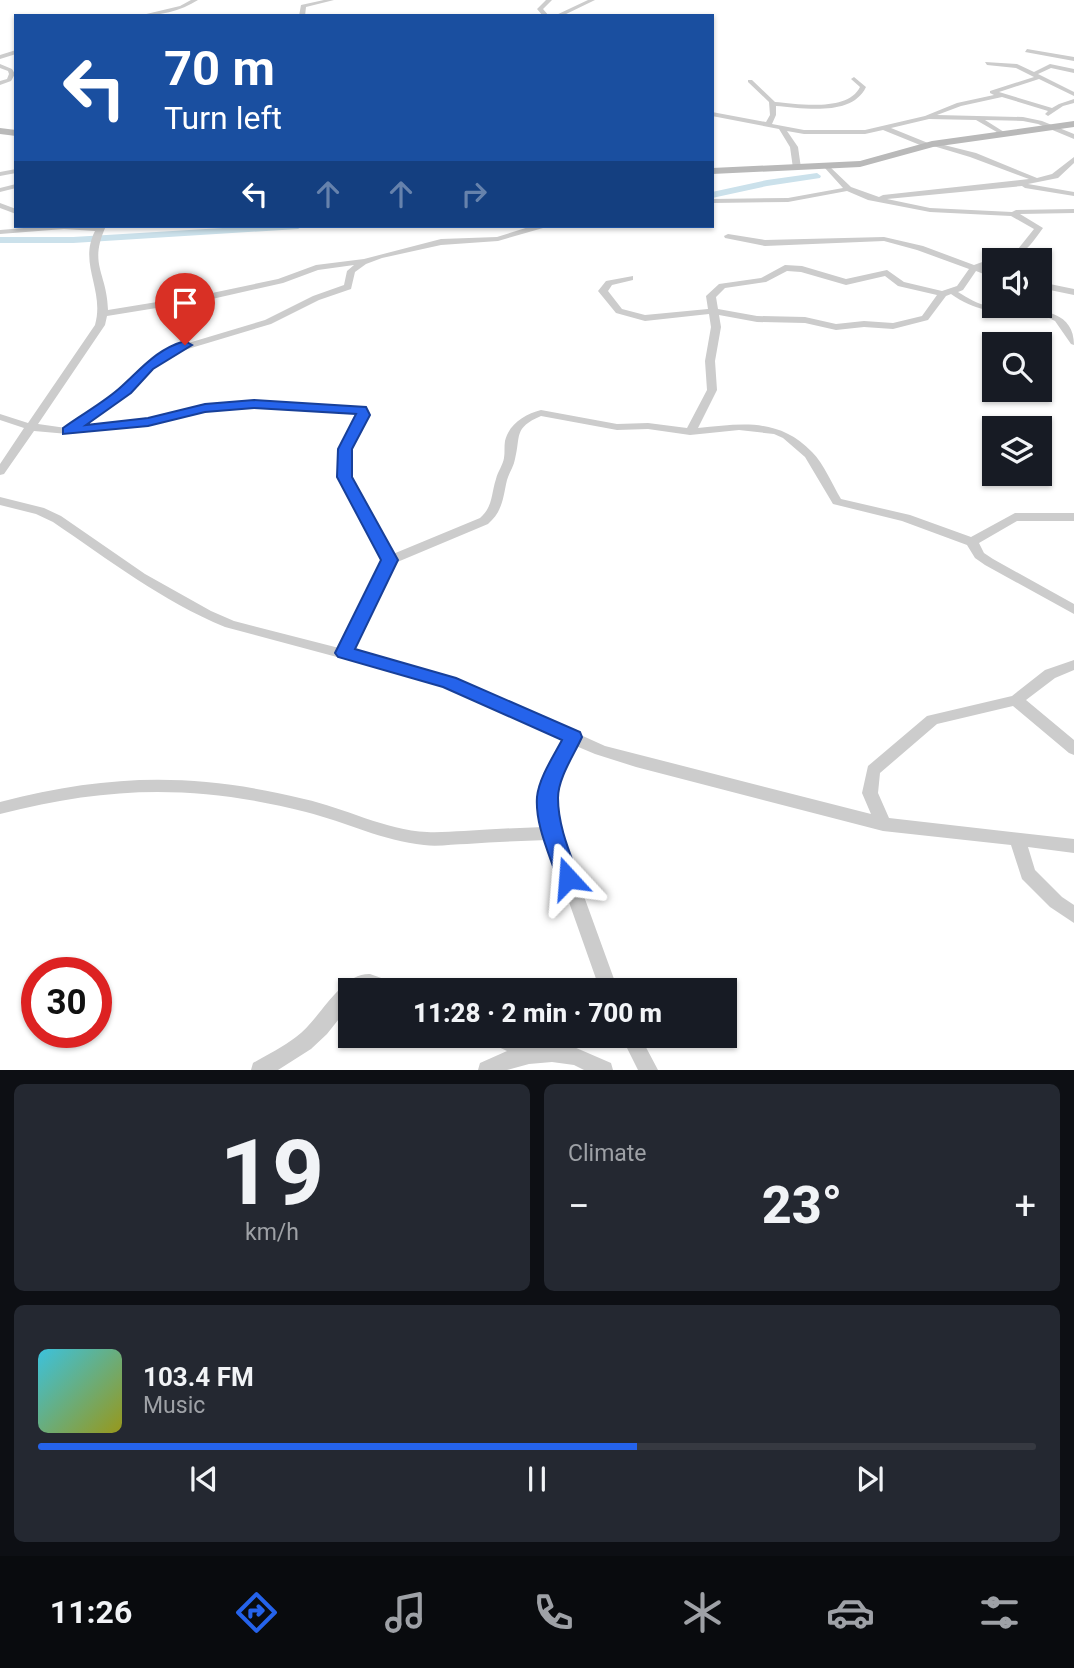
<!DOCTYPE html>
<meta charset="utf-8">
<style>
body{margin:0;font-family:Roboto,sans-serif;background:#242831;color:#f1f3f6;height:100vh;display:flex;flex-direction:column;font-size:26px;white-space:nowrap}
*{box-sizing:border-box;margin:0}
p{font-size:23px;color:#9ea1a6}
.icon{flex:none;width:38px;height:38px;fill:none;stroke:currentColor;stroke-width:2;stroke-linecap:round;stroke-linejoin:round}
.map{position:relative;height:1070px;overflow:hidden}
.panel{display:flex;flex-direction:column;gap:14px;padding:14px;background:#0d0f14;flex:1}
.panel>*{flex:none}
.banner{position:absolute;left:14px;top:14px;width:700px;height:214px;border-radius:0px;box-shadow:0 2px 5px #0004;background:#1a4fa0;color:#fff;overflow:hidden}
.buttons{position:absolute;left:982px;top:248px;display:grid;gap:14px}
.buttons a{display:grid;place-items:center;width:70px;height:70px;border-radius:0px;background:#171b24;box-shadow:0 2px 5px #0004;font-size:35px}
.speed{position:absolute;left:21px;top:957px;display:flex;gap:14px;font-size:35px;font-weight:700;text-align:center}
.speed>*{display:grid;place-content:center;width:91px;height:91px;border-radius:50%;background:#171b24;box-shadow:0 2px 5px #0004;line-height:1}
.speed .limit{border:10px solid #d22;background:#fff;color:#111}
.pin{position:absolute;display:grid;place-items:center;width:60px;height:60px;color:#fff;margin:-72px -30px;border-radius:50% 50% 50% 0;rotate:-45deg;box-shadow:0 0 7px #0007}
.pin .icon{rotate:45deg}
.me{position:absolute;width:77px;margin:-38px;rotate:341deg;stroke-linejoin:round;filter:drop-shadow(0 0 5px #0008)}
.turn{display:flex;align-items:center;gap:24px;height:147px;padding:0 35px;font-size:32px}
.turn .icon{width:91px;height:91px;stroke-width:2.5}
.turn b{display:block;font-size:49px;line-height:60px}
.lanes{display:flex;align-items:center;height:66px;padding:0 35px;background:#0003;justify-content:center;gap:35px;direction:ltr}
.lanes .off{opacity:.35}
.big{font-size:52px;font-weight:800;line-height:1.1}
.panel .card{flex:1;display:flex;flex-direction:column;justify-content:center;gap:10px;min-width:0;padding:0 24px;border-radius:10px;background:#242831}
.panel .dial{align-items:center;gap:0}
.dial b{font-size:91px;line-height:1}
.song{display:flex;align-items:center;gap:21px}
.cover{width:84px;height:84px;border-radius:10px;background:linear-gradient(135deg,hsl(190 70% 55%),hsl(60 70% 35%))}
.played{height:7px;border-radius:4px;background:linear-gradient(90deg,#2563eb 60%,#363941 60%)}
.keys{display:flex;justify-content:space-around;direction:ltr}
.heat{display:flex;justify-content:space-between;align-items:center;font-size:38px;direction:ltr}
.panel .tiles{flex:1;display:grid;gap:14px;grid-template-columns:1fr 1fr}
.card:last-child{grid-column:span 2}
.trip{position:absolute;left:338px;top:978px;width:399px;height:70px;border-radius:0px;background:#171b24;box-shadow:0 2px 5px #0004;font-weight:800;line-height:70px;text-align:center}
.dock{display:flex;height:112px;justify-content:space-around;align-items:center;background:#090b0e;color:#9ea1a6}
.dock .icon{width:49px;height:49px}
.dock .current{color:#2563eb}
.dock b{font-size:32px;color:#f1f3f6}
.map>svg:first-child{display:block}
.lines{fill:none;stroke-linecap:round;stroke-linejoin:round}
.canal{fill:#cbe1eb;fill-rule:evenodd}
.street{fill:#ccc;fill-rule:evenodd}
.secondary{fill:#b9b9b9;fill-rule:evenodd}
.route{fill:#2563eb;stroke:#184099;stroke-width:2}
</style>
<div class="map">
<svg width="1074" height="1070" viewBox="0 0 1074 1070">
<rect width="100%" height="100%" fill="#fff"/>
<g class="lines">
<!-- canal -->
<path class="canal" d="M817 173 821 176 820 178 767 186 712 198V192L767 180Z
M257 226H303L298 229 73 243H0V237H73Z"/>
<!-- street -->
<path class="street" d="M191 0H198C181 11 158 16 138 16L180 6Z
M324 0H334L306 7 305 16H299L301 5Z
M546 0H552L543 9 549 16H543L537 9Z
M588 0H595L562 16H554Z
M1027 49 1074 57V61L1025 52Z
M16 50V54L0 59V55Z
M985 62 1017 64 1034 72 1050 64 1074 69V73L1051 68 1038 74 1074 92V96L1039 79 999 92 1052 108 1059 104 1074 99V103L1063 106 1048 116 1045 114 1048 111 1002 97 961 106 937 115 1023 117 1042 121 1074 134V139L1038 124 1023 121 985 120 1004 132V134L1002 135 976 120 929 119 891 128 928 143V147H925L883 130 865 134H804L787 131 798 147 801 168 797 170 793 168 790 147 779 129 712 116V112L766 122 770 115 769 102 748 82V80H752L775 102C798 104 848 112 860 87L851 79 854 77 866 87C852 117 803 108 776 106V115L772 124 804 130H865L925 116 957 103 994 95 990 93V91L1034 77 1016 68 987 65Z
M0 64 12 69 15 74 11 81 0 85V81L7 79 9 74 8 71 0 68Z
M932 142 976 153 1037 178 1052 174 1074 157V163L1058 178 1028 184 1074 192V196L1025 188 1022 186 887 199 930 208 1012 212 1016 210 1074 209V213L1020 214 1043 228C1029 247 1021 261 994 261V264L983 268 994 272V278L976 271 963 290 958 292C968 298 977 304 988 306 1018 312 1074 300 1074 345L1071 344 1055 321 1049 318C1011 310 985 318 951 294L946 296 928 320 893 329 864 327 836 330 805 323 757 322 719 315 721 327 715 361 717 390 698 428C741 424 778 417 812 452 824 464 832 484 841 499L910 515 971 537 1015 513H1074V521H1017L979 543 984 553 993 559 1074 604V614L985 565 975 558 967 545 902 521 833 504 805 457 783 438 774 434 739 430 690 435 648 429 617 430 541 416C513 428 521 436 515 459 514 466 509 473 507 480 503 497 503 511 488 524L395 563 352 651 454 678 605 746 871 814 862 793 868 766 927 716 1012 696 1045 670 1074 660V670L1055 678 1026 700 1074 740V755L1069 753 1013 706 937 724 880 773 878 793 889 818 1074 839V853L1028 847 1035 870 1062 897 1074 905V923L1050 907 1022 879 1011 845 883 831 636 767 595 754 576 746 559 783 555 798 561 833 618 990H600L547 840C521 841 494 842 467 844 453 844 438 847 424 845 383 841 346 822 306 812 196 784 109 786 0 814V802C109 774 194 772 304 799 345 808 385 830 427 832 439 833 452 831 464 831 491 829 517 828 544 827L539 798 543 783 564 740 445 686 225 627C162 601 109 560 53 522L36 514 0 505V497L44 508 61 516 145 574 211 611 234 621 339 648 384 560 338 477 339 449 358 415 357 413 254 407 205 411 148 425 68 434 34 431 4 474 0 475V464L24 428 0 420V414L28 423 95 325C105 290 78 264 95 231L64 229 0 234V230L47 226H106C88 265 107 272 108 310L212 293 278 279 316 265 364 259 441 239 497 237 532 226H544L543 228 498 241 441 245 382 258 366 264 355 272 351 289 319 300 271 324 171 354 152 368 130 392 82 426 148 419 205 405 254 401 365 408 368 415 351 449 350 477 393 554 480 518C493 507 491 494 496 479 498 471 503 465 504 458 505 452 504 447 505 441 509 424 525 414 541 410L617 424 648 423 687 428 707 390 705 361 711 327 709 314 645 321 616 313 598 291 606 281 633 276V280L612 285 608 291 622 309 645 315 708 309 706 296 719 284 761 278 785 265 802 266 846 279 887 270 904 282 942 291 957 286 969 269 917 250 884 241 765 246 725 238 724 236 728 234 765 240 884 237 923 246 974 265 1018 249 1034 229 1011 216 930 212 868 200 847 191 788 202 712 203V199L788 198 843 188 824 167 828 165 851 187 879 197 883 195 1029 179 970 157 930 145V143ZM354 265 347 271 344 285 313 296 265 320 165 350 144 364 122 388 66 428 38 424 105 325 107 316 212 299 283 283 318 270ZM787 271 801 272 846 285 885 276 898 286 937 295 922 316 893 323 864 321 836 324 805 317 757 316 718 309 716 297 725 288 766 282Z
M16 169V173L0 176V172Z
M16 184V188L0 192V188Z
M0 203 16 209V214L0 208Z
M1040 282 1074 289V295L1040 288Z
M370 974 398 984 401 990H350V1005L327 1034 311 1049 278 1070H251L253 1063C267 1055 283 1047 296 1037 320 1020 340 973 370 974Z
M486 1036H516L536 1045 552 1044 574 1047 611 1063 613 1070H584L574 1065 552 1062 529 1064 507 1070H478L480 1063 507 1051 488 1042Z
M621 1036H640L658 1070H638Z"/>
<!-- secondary -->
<path class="secondary" d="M1074 121V127L933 147 860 167 712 174V168L860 161 932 141Z
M0 128 16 130V136L0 134Z"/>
</g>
<!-- route -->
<path class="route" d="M185 341 192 345 153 369 131 393 86 425 148 418 205 404 254 400 366 407 370 415 352 449V477L398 560 355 649 456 678 580 732 582 737C574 755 558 778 558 798 558 826 570 853 579 878L576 885 568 888 560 885 557 878C549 853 535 824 537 797 539 778 553 757 562 740L443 687 338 657 335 653 381 560 337 477 338 449 356 414 254 408 205 412 148 426 63 434V428C82 414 105 402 122 386 143 367 157 349 185 341Z"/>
</svg>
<div class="buttons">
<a><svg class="icon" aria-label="sound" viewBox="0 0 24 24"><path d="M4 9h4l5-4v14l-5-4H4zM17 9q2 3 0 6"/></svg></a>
<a><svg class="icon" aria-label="search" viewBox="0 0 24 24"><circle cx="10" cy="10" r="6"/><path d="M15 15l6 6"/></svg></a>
<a><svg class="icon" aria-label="layers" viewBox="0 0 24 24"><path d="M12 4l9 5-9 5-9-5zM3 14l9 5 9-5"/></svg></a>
</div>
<div class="speed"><div class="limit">30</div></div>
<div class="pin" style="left:185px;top:345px;background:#d93025"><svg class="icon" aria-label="arrive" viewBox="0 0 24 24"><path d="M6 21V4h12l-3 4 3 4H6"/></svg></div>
<svg class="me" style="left:568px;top:878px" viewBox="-20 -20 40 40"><path d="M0-17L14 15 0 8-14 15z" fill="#2563eb" stroke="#fff" stroke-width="4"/></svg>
<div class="trip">11:28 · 2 min · 700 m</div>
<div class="banner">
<div class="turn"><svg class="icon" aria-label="left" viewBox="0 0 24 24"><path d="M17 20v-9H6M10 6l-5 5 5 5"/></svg><div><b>70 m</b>Turn left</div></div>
<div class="lanes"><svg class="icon" aria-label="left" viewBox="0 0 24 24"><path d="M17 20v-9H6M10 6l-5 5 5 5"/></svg><svg class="icon off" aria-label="ahead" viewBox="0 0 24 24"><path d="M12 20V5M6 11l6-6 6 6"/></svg><svg class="icon off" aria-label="ahead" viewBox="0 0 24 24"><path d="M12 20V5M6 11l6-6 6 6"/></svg><svg class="icon off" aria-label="right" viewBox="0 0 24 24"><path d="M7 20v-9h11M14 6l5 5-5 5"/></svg></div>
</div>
</div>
<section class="panel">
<div class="tiles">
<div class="card dial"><b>19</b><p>km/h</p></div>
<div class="card"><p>Climate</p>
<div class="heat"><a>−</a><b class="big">23°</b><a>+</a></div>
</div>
<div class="card">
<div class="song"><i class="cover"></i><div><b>103.4 FM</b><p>Music</p></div></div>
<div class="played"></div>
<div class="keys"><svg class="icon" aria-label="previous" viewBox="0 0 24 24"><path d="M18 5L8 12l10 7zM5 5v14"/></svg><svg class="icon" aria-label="pause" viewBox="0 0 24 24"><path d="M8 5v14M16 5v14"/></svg><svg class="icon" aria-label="next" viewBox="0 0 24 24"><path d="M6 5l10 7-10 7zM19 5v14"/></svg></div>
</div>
</div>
</section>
<nav class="dock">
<b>11:26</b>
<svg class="icon current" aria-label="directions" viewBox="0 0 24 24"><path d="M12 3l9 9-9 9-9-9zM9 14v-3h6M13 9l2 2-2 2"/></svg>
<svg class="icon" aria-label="music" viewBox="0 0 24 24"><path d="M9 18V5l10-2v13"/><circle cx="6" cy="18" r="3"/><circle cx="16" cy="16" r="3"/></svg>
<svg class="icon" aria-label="phone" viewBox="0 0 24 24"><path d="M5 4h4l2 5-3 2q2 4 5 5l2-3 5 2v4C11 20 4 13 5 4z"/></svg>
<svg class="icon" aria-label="climate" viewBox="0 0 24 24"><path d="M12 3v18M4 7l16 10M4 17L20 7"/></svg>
<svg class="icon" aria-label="car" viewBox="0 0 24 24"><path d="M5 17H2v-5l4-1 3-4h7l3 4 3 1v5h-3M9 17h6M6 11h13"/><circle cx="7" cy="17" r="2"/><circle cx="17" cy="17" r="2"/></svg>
<svg class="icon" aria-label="filters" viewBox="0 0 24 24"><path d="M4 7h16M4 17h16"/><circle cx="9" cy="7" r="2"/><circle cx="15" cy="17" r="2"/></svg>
</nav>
